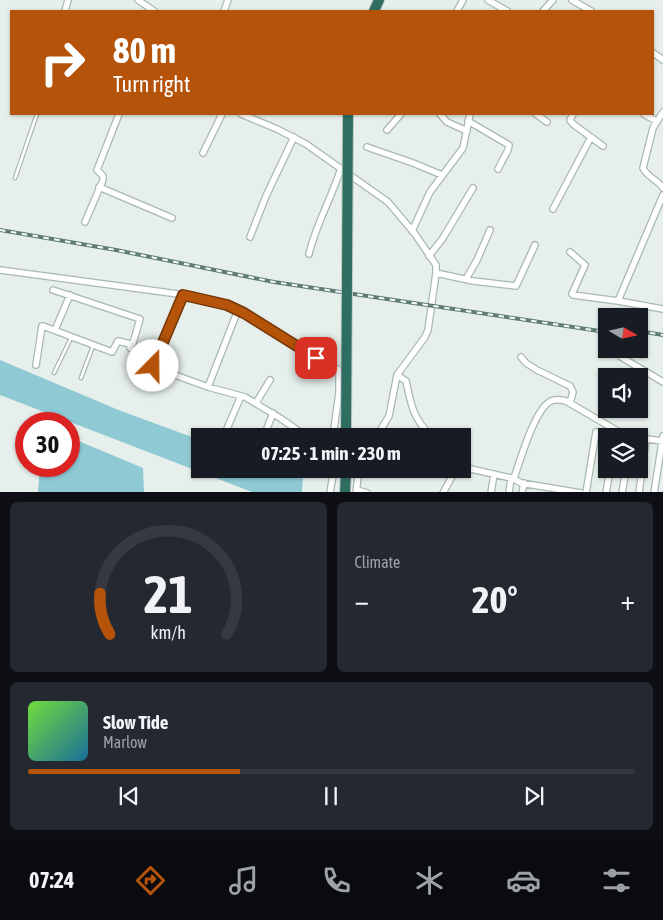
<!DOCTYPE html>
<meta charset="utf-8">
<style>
body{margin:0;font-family:"Asap Condensed",sans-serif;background:#242831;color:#f1f3f6;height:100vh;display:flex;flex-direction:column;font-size:19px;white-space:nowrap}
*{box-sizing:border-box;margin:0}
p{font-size:16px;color:#9ea1a6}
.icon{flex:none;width:28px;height:28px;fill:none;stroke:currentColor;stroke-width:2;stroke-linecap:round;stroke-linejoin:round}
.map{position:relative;height:492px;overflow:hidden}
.panel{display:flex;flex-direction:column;gap:10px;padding:10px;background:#0d0f14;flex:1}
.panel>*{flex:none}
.banner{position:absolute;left:10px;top:10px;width:644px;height:105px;border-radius:0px;box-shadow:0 1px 4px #0004;background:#b45309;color:#fff;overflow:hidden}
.needle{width:32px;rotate:99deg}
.fabs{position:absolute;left:598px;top:308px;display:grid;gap:10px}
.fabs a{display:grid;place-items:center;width:50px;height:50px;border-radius:0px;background:#171b24;box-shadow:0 1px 4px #0004;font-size:25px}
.speed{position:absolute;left:15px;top:412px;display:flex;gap:10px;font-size:25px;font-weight:700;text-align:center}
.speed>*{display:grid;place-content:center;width:65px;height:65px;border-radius:50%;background:#171b24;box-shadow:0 1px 4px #0004;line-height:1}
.speed .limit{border:8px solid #d22;background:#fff;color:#111}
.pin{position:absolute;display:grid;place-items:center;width:42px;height:42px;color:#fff;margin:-21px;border-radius:10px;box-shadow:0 2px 8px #0006}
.me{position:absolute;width:55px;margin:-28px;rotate:22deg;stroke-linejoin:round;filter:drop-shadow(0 0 4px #0008)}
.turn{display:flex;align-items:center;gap:18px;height:105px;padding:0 20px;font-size:22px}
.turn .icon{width:65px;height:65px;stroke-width:2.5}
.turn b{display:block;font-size:35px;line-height:42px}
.big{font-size:38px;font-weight:700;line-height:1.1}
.panel .tile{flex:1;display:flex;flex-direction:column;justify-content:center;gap:8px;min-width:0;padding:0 18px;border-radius:8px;background:#242831}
.panel .dial{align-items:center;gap:0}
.dial svg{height:130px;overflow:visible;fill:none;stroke:#363941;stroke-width:7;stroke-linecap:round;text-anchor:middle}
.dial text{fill:#f1f3f6;stroke:none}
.song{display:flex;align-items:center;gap:15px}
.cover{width:60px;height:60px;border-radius:8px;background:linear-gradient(135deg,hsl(100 70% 55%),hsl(200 70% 35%))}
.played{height:5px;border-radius:2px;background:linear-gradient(90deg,#b45309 35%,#363941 35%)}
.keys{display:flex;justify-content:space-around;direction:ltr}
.heat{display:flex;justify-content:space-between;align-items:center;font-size:28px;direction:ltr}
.panel .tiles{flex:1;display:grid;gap:10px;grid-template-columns:1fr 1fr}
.tile:last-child{grid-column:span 2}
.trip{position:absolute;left:191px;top:428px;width:280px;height:50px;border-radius:0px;background:#171b24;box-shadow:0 1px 4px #0004;font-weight:700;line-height:50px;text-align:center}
.dock{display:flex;height:80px;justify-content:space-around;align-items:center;background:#090b0e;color:#9ea1a6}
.dock .icon{width:35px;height:35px}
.dock .selected{color:#b45309}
.dock b{font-size:22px;color:#f1f3f6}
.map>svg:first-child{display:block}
.water{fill:#8ec9d4}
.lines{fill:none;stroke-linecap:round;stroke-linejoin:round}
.lane-casing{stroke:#a8b8b2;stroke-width:5}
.street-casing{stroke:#a8b8b2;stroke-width:8}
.highway-casing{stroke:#c2cac8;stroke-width:12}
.lane{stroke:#fff;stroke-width:2.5}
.street{stroke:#fff;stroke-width:5.5}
.highway{stroke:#2f6f62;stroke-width:10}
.rail-casing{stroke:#5f7d75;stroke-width:4}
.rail{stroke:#f7fbf9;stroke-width:2;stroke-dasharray:5.5;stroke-linecap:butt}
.highway-bridge-casing{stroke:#c2cac8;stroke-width:12;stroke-linecap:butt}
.highway-bridge{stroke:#2f6f62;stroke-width:10}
.route-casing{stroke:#753606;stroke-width:12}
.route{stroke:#b45309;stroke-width:9}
</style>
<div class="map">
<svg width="663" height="493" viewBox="0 0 663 493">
<rect width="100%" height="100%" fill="#e6efeb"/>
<!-- water -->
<path class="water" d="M0 360 121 411 200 440V469H281L303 476 302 492H252L0 395Z
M69 437 143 468 144 492H38L40 466H69Z"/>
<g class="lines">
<!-- lane casing -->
<g class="lane-casing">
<path id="lane" d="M15 178 37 114
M54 373 71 338
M81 378 93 346"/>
</g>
<!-- street casing -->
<g class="street-casing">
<path id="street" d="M138 0 154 11
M488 0 507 11
M572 0 591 11
M65 11 68 0
M224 11 228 0
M457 11 463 0
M543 11 553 0
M652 52 663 60
M663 112 653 128 643 168C647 177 658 180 663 188
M241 114 277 129 306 144 388 202 415 234 436 265V273L428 330 425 337 397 375 389 416 377 436
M440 114 447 122 467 131
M536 114 547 122
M573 114 570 120 573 124 603 146
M644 114 656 121
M468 121 509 145 508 150 498 169
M387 130 401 114
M367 147 413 163 442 175
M203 153 222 114
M99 187 172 218
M553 209 591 137
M85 222 103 180V176L97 170 119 114
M412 231 430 192 463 148 470 114
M250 237 266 196 294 137
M570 252 585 265 572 294 573 295 618 301 663 309
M309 254C316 224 332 197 341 168
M429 256 443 238 473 188
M0 270 193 296 227 305 244 313 316 358 339 370V393L333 436
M436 273 473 281 516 286 535 245
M466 279 477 260 490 230
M53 290 140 319 133 343 131 345
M183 295 153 367 208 387 245 397 280 418 306 436
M618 301 663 195
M55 330 70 295
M521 357 526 363 537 370 570 386 573 392 570 403
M621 357 663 382
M36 365 42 326H43L112 352 118 341 130 344V348L138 352 136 361 138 363 153 366
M397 375 406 381C411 405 413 418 431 436
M208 387 238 310
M256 403 270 380
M226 431 241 396
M264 436 273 413
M639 438 663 441
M462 467 511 478H514C520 461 535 408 551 401 555 399 562 400 566 401L621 433 630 436
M512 478 521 483 581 493
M357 490 367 493
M330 493 334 469
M356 493 359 469
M443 493 456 469
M491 493 494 474
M509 493 511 478
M522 493 524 483
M586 493 596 432 622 435
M606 493 610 469
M622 493 626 469
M639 493 646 439
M654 493 663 436"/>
</g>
<!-- highway casing -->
<g class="highway-casing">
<path id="highway" d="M374 11 379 0
M345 493 346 469"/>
</g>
<!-- lane -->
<use href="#lane" class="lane"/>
<!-- street -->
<use href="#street" class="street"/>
<!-- highway -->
<use href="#highway" class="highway"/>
<!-- rail casing -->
<g class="rail-casing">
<path id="rail" d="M0 230 116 250 274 282 606 332
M639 331 663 335"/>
</g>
<!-- rail -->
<use href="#rail" class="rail"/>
<!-- highway-bridge casing -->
<g class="highway-bridge-casing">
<path id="highway-bridge" d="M346 436 348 114"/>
</g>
<!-- highway-bridge -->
<use href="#highway-bridge" class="highway-bridge"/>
</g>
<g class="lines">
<!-- route casing -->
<g class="route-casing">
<path id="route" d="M153 366 183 295 227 305 244 313 316 358"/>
</g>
<!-- route -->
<use href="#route" class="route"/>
</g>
</svg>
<div class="fabs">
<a><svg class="needle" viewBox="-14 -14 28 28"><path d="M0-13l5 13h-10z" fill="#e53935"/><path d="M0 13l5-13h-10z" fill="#9ea1a6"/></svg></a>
<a><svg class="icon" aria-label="sound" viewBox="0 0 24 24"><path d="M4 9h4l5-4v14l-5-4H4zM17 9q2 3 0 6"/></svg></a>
<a><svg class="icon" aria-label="layers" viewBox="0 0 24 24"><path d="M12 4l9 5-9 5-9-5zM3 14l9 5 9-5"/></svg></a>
</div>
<div class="speed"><div class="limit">30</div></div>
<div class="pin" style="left:316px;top:358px;background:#d93025"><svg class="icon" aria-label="arrive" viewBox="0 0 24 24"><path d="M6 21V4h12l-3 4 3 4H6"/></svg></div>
<svg class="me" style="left:153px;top:366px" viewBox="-20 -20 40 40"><circle r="19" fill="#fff"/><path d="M0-13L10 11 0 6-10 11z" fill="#b45309"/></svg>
<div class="trip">07:25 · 1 min · 230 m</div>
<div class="banner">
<div class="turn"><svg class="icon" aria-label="right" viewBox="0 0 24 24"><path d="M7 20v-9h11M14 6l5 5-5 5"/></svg><div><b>80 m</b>Turn right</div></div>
</div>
</div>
<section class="panel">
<div class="tiles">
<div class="tile dial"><svg viewBox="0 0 100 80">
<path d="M14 69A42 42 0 1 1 86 69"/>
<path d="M14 69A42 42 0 0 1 8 44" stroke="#b45309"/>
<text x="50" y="56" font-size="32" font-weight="700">21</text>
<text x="50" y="72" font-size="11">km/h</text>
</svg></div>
<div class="tile"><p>Climate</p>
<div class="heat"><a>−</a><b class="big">20°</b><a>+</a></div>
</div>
<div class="tile">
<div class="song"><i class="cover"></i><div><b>Slow Tide</b><p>Marlow</p></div></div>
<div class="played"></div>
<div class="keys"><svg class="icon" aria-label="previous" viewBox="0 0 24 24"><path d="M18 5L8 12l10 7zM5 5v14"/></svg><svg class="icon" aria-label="pause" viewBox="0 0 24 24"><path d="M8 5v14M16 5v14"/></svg><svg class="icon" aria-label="next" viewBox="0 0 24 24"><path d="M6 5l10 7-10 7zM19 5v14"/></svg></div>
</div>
</div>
</section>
<nav class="dock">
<b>07:24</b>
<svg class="icon selected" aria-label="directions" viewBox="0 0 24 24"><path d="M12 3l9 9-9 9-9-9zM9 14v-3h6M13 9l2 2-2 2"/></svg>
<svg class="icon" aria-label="music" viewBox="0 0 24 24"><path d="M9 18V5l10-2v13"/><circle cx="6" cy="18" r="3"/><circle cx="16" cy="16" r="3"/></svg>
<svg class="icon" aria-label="phone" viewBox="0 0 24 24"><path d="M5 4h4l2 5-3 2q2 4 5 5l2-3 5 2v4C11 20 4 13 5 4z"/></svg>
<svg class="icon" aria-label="climate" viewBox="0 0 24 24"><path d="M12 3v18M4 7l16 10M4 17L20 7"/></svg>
<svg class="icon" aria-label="car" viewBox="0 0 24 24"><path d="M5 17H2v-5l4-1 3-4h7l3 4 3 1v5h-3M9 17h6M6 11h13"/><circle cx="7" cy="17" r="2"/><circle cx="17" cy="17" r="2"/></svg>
<svg class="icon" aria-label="filters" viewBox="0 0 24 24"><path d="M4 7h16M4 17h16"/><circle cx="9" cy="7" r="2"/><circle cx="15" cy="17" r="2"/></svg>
</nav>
